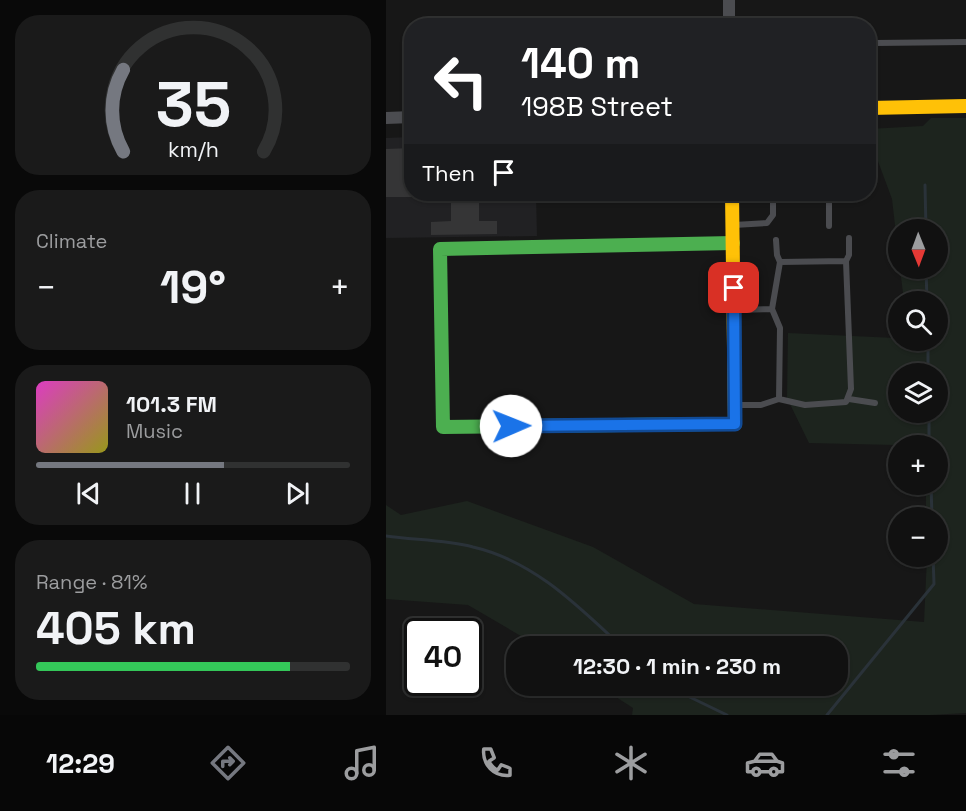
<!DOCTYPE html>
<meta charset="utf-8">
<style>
body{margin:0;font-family:"Space Grotesk",sans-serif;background:#1a1a1a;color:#f1f3f6;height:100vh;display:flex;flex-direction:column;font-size:22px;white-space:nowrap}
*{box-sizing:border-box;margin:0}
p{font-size:20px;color:#9c9d9f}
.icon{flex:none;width:33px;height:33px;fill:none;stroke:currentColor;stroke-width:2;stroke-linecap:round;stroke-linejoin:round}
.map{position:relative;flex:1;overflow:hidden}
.sheet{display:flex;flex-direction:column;gap:15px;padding:15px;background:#090909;width:386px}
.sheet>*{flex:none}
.banner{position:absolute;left:18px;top:18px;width:472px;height:183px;border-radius:24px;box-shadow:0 2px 4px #0004,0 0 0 2px #303131;background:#202124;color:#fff;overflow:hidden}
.needle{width:39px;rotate:179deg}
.tools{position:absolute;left:502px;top:219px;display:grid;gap:12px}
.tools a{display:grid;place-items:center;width:60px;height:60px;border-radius:50%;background:#111;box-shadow:0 2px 4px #0004,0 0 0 2px #303131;font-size:30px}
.speed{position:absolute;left:18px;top:618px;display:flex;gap:12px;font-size:30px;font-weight:700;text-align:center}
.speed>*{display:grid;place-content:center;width:78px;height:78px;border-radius:50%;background:#111;box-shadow:0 2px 4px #0004,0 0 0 2px #303131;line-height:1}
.speed .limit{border:3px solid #111;border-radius:9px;background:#fff;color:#111}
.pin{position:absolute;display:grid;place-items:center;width:51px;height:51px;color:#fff;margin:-26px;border-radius:12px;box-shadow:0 3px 9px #0006}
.me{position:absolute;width:66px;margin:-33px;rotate:89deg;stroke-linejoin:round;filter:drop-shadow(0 0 4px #0008)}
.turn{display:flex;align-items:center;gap:21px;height:126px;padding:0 18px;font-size:27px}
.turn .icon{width:78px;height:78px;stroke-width:2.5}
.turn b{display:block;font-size:42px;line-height:51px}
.then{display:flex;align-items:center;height:57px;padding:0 18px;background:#0003;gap:12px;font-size:22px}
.big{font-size:45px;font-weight:700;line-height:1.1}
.sheet .widget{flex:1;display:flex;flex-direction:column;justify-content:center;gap:9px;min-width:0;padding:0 21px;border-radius:24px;background:#1a1a1a}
.sheet .dial{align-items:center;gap:0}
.dial svg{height:156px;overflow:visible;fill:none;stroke:#303131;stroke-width:7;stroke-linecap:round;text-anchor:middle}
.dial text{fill:#f1f3f6;stroke:none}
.song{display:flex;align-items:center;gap:18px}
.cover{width:72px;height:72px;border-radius:9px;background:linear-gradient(135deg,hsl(310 70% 55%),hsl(60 70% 35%))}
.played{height:6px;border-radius:3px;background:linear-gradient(90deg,#757880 60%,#303131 60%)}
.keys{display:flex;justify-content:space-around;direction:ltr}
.heat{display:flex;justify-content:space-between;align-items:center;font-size:33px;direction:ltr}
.charge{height:9px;border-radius:4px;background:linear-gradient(90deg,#34c759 81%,#303131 0)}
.trip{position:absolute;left:120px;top:636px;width:342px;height:60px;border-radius:24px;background:#111;box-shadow:0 2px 4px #0004,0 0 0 2px #303131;font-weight:700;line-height:60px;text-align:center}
.menu{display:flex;height:96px;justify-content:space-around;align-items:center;background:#070707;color:#9c9d9f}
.menu .icon{width:42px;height:42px}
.menu .current{color:#757880}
.menu b{font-size:27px;color:#f1f3f6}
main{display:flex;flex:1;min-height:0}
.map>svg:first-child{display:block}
.built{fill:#212123}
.green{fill:#1d241e;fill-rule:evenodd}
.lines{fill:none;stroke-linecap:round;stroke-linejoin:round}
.stream{stroke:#2a3239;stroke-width:3}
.building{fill:#353536}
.lane{stroke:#4b4c50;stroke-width:6}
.street{stroke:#4b4c50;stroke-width:12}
.fast{stroke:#4caf50;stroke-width:14}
.slow{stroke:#ffc107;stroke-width:14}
.route-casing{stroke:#114b97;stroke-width:15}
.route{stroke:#1a73e8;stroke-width:10}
</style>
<main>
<section class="sheet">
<div class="widget dial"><svg viewBox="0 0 100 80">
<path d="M14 69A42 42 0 1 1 86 69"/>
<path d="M14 69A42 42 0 0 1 14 27" stroke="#757880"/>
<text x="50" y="56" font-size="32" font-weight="700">35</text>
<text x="50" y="72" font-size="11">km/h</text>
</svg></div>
<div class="widget"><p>Climate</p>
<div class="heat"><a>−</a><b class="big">19°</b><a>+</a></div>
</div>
<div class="widget">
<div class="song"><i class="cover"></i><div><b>101.3 FM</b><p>Music</p></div></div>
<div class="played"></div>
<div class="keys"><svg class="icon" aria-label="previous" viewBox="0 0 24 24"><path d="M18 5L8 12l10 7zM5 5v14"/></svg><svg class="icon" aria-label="pause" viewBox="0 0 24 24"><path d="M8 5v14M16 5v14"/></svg><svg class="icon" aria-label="next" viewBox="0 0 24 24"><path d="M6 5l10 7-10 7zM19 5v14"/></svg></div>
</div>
<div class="widget"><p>Range · 81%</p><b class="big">405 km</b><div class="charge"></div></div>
</section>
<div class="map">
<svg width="581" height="715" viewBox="0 0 581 715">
<rect width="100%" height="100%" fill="#171717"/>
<!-- built -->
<path class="built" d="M25 137 26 194H150L151 236 0 238V138Z"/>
<!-- green -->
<path class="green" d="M545 118H580V713L544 715H246L247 708 213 686H452V646H152L82 605 0 599V505L15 515 81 501 207 547 308 604 538 622 541 557 552 556V518L540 517V485L552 484V446L423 443 401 398 402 333 552 340V302L518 301 514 269 552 268V230H513V260L506 199 483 137V129L537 126ZM513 374H552V412H513Z"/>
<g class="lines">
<!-- stream -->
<path class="stream" d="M539 185 540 230
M540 268 541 302
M542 340V374
M543 412V446
M545 484 546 518
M0 536C28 540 60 540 87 547 148 561 192 606 235 646
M281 686 341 715
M441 715 548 584 547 556"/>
</g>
<!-- building -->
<path class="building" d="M26 148V197H0V149Z
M65 194H93V221H111V234L45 235V222L65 221Z"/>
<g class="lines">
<!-- lane -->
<path class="lane" d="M488 43 581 42
M443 194V226
M348 225 381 223 387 215V194
M390 240 391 255 394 262 460 261
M386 309 394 262
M349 310 386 309 394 328 393 399 419 405 460 402 465 389 460 261 463 255V238
M463 399 489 403
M350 405H375L393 399"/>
<!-- street -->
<path class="street" d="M343 0V26
M0 118 26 117"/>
<!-- fast -->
<path class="fast" d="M325 424 57 427 54 249 347 243"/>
<!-- slow -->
<path class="slow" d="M483 108 581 106
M325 424H349L346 194"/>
</g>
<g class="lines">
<!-- route casing -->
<g class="route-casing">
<path id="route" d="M125 426 349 424 348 288"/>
</g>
<!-- route -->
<use href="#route" class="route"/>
</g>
</svg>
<div class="tools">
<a><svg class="needle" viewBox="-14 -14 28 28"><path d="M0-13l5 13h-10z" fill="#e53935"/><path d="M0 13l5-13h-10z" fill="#9c9d9f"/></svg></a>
<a><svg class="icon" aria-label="search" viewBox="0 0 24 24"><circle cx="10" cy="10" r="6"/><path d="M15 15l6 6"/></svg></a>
<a><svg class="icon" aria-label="layers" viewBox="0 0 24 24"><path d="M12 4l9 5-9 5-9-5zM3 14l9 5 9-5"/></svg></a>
<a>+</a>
<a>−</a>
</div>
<div class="speed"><div class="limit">40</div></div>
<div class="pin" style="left:348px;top:288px;background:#d93025"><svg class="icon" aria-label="arrive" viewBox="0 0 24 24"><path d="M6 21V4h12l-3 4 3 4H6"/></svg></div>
<svg class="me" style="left:125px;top:426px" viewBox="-20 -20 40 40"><circle r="19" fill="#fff"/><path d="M0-13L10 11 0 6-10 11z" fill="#1a73e8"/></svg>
<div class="trip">12:30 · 1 min · 230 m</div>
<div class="banner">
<div class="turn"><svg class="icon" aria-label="left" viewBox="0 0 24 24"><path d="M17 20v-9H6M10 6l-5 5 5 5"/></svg><div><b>140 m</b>198B Street</div></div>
<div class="then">Then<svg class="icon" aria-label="arrive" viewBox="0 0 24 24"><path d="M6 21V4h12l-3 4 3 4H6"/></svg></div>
</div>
</div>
</main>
<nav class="menu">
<b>12:29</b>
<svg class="icon current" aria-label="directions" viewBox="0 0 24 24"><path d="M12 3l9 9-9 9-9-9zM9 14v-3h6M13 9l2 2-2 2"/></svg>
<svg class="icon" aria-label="music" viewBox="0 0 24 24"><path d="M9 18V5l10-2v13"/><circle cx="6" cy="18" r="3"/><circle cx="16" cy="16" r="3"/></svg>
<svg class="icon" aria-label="phone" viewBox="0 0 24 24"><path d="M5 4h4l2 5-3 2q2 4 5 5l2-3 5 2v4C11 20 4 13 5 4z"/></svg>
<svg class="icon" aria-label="climate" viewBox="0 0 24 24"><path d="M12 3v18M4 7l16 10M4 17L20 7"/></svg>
<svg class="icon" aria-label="car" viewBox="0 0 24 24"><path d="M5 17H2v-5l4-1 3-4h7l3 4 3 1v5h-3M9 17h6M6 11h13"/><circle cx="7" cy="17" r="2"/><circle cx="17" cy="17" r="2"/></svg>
<svg class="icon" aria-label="filters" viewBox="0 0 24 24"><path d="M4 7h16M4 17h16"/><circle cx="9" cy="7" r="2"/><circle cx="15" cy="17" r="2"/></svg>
</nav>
